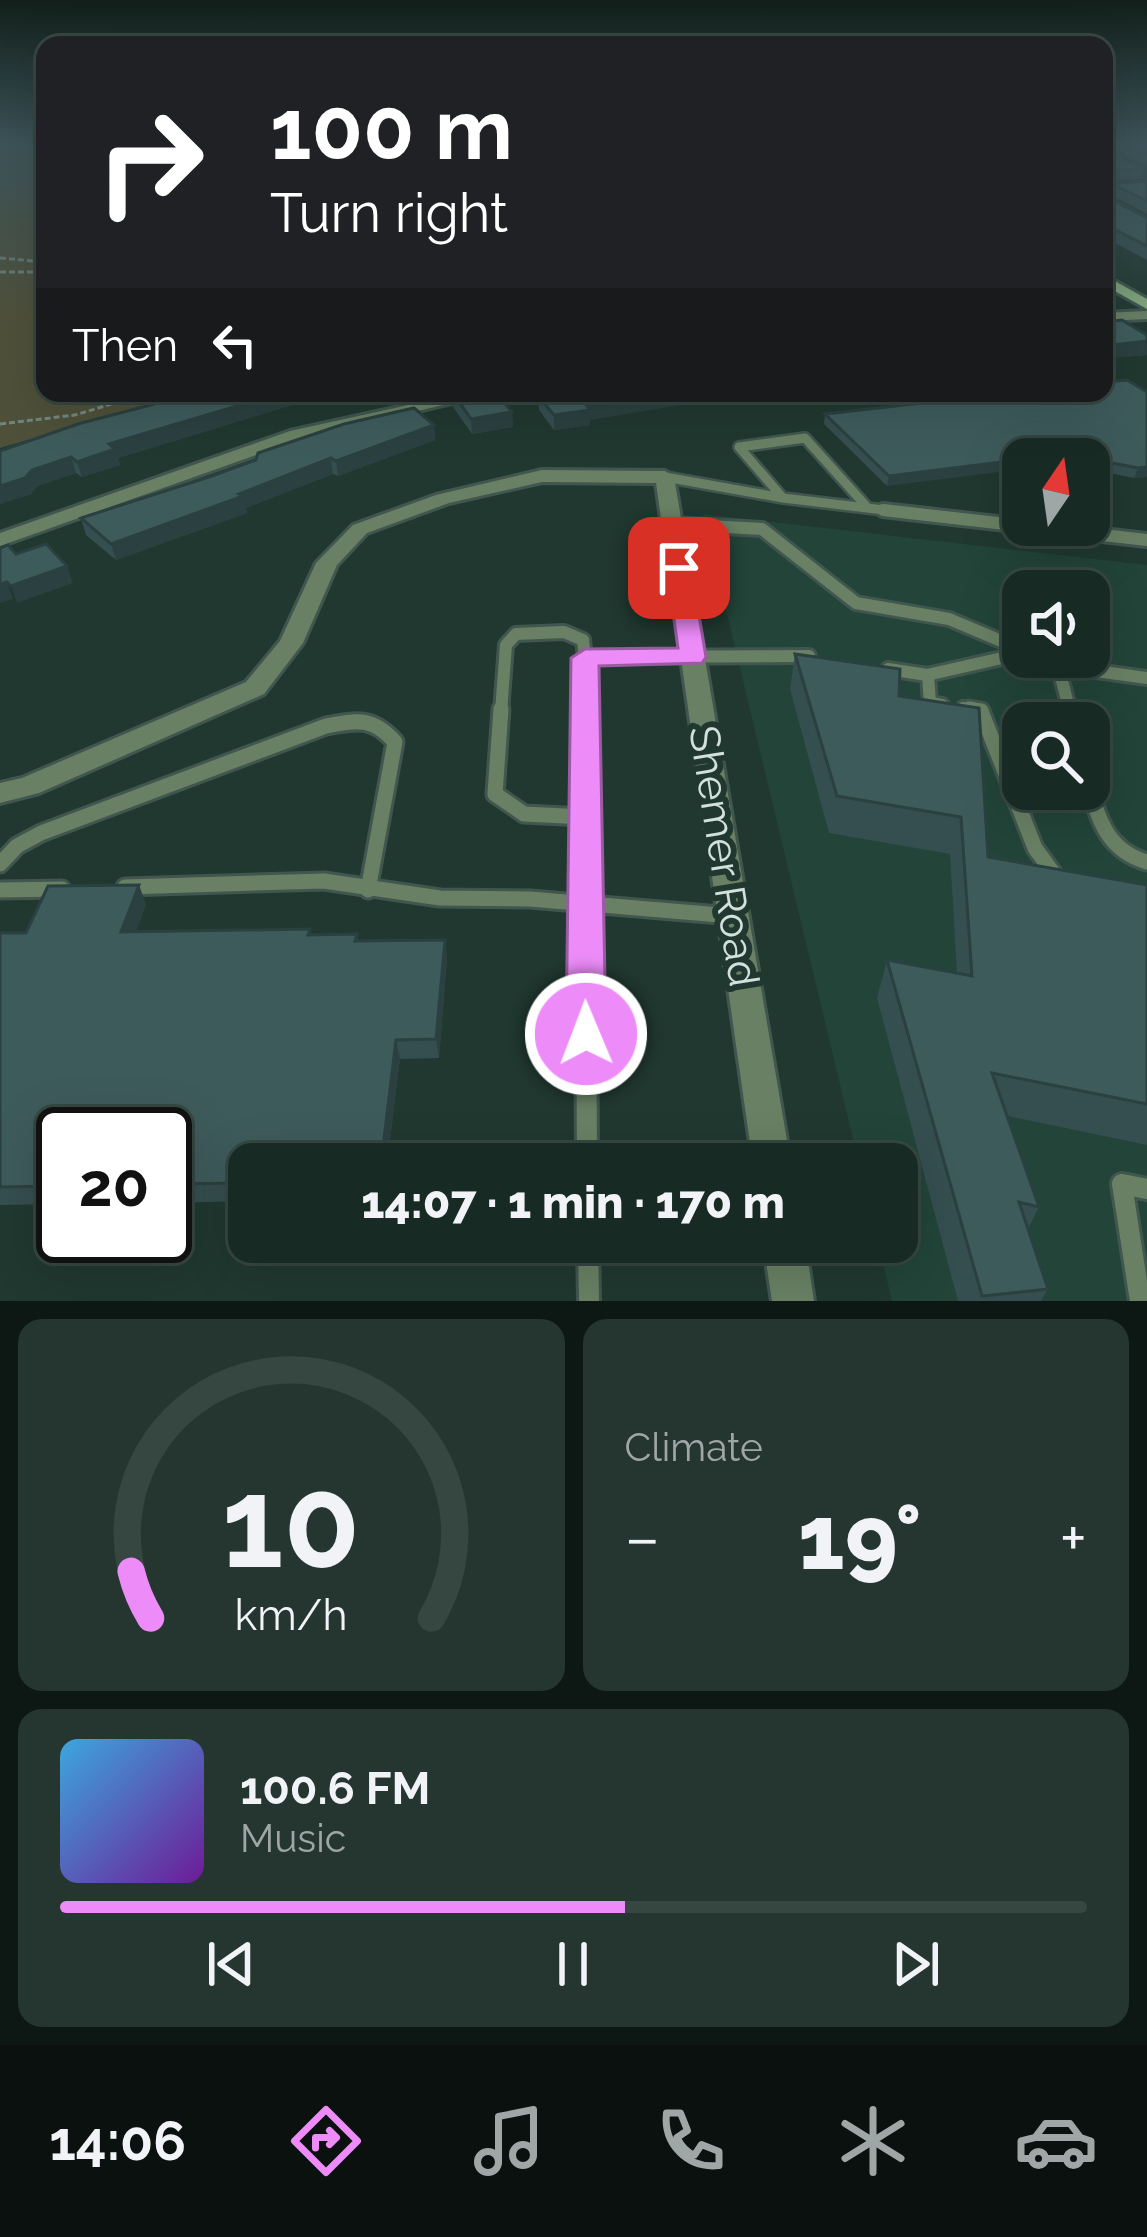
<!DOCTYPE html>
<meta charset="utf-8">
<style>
body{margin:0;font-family:Raleway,sans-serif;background:#253631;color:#f1f3f6;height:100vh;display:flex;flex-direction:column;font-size:45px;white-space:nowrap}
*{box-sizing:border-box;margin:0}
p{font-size:39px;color:#9fa7a6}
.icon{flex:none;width:66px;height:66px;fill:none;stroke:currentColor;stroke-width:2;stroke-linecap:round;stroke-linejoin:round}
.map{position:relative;height:1301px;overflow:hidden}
.side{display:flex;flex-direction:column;gap:18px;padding:18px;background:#0d1714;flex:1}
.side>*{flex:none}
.top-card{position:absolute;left:36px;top:36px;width:1077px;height:366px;border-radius:24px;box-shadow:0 12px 48px #0002,0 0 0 3px #364641;background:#202124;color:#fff;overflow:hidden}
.needle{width:78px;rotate:13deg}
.buttons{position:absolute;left:1002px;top:438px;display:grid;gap:24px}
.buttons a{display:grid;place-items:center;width:108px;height:108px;border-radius:24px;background:#182a24;box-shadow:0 12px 48px #0002,0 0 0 3px #364641;font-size:60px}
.speed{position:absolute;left:36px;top:1107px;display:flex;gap:24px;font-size:60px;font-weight:700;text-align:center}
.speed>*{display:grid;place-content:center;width:156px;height:156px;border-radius:50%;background:#182a24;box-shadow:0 12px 48px #0002,0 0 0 3px #364641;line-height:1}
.speed .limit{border:6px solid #111;border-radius:18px;background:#fff;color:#111}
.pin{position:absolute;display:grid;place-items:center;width:102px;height:102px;color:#fff;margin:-51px;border-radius:24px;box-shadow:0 6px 18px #0006}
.me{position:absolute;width:132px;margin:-66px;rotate:359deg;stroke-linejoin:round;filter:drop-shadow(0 0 9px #0008)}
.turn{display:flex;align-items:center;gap:42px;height:252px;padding:0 36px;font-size:54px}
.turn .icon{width:156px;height:156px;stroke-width:2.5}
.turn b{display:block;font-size:84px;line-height:102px}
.then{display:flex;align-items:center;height:114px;padding:0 36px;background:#0003;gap:24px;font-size:45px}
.big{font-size:90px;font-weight:800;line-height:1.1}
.side .widget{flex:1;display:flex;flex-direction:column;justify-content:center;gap:18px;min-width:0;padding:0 42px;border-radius:24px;background:#253631}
.side .dial{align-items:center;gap:0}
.dial svg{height:312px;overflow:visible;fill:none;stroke:#364641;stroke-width:7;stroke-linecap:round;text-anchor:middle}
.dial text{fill:#f1f3f6;stroke:none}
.song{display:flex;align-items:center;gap:36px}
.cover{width:144px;height:144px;border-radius:18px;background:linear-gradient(135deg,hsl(200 70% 55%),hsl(280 70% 35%))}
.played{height:12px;border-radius:6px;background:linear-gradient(90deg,#ed8cf9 55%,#364641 55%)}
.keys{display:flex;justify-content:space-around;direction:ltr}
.heat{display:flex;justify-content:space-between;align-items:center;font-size:66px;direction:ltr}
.side .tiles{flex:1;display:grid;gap:18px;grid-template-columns:1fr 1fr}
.widget:last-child{grid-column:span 2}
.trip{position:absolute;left:228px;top:1143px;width:690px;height:120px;border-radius:24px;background:#182a24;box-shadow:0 12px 48px #0002,0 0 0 3px #364641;font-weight:800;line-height:120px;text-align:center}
.tabs{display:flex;height:192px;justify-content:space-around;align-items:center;background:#0a110e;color:#9fa7a6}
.tabs .icon{width:84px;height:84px}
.tabs .selected{color:#ed8cf9}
.tabs b{font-size:54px;color:#f1f3f6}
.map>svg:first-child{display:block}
.built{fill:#224439;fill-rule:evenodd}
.green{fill:#4f5039}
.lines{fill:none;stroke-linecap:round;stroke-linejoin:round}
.service-far4-casing{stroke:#40564f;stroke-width:9}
.service-far3-casing{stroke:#40564f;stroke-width:14}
.service-far2-casing{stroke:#40564f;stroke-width:18}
.service-far1-casing{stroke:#40564f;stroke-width:21}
.service-casing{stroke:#40564f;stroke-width:26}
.minor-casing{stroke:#40564f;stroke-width:6}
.secondary-casing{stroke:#40564f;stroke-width:6}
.path{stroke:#71857e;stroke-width:3;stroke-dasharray:6 3;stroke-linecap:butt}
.service-far4{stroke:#698064;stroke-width:6}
.service-far3{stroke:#698064;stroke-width:9}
.service-far2{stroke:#698064;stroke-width:12}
.service-far1{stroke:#698064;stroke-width:15}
.service{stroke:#698064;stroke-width:20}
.minor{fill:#698064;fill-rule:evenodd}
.secondary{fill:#87ac7e;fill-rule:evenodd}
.wall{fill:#354e4f}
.shaded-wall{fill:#2b4040}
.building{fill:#3e5b5c;stroke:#2b4040;stroke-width:3}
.route{fill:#ed8cf9;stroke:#9a5ba2;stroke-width:3}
.labels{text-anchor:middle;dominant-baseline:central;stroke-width:12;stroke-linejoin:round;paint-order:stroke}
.near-street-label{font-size:42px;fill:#d2e1db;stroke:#203830}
</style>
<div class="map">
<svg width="1147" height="1301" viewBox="0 0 1147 1301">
<rect width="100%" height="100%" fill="#203830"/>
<!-- built -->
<path class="built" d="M703 514 1147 565V1301H892L878 1242H897V1164H859ZM1023 591H1089V657H1023ZM1023 723H1089V789H1023Z"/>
<!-- green -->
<path class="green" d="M0 144H45V393H189L0 448Z"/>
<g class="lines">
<!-- service-far4 casing -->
<g class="service-far4-casing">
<path id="service-far4" d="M1104 145 1147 147
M1104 187 1147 186"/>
</g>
<!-- service-far3 casing -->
<g class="service-far3-casing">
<path id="service-far3" d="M665 477 783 498 909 513
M782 497 739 447 805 438 867 507"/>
</g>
<!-- service-far2 casing -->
<g class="service-far2-casing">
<path id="service-far2" d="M883 510 1147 540
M672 524 762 529 856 603 949 619 1023 650
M1058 665 1070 712
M888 669 927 675 1002 658 1147 678
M928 675 930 703 942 705
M963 708 981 712
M501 712 506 645 516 634 564 632 583 640 585 657
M585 712V657L809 656"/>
</g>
<!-- service-far1 casing -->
<g class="service-far1-casing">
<path id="service-far1" d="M501 709 495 794 524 814 585 817
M585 709 586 970
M969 709 981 711 1035 848 1056 877
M1069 709 1073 723
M1089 787C1099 822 1109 851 1147 862
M0 864 17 846 41 833 326 726C358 720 373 717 395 742L368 890
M125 887 324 881 440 898 530 899 732 916
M0 890 62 889"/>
</g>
<!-- service casing -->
<g class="service-casing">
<path id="service" d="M586 967 587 1164
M588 1242 589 1301
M1140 1301 1122 1184 1147 1189"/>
</g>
<!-- minor casing -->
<g class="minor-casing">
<path id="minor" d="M1147 311V319L1104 321V313Z
M463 393H493L301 439 0 546V533L290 431Z
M542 470 665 471 674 477 791 1164H753L656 483 542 482 449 503 367 533 337 565 303 643 264 694 39 793 0 803V783L22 778 246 682 280 641 316 563 353 525 436 495Z
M763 1242H805L814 1301H772Z"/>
</g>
<!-- secondary casing -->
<g class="secondary-casing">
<path id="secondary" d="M1104 275 1147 299V309L1104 285Z"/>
</g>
<!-- path -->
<path class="path" d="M0 258 45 262
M0 272H45
M0 424 75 415 148 393"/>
<!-- service-far4 -->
<use href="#service-far4" class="service-far4"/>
<!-- service-far3 -->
<use href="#service-far3" class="service-far3"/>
<!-- service-far2 -->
<use href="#service-far2" class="service-far2"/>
<!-- service-far1 -->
<use href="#service-far1" class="service-far1"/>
<!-- service -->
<use href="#service" class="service"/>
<!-- minor -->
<use href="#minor" class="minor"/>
<!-- secondary -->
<use href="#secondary" class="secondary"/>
</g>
<!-- wall -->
<path class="wall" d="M1124 144 1147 145V165L1122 153Z
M1104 150 1143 169 1140 179 1104 180Z
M1147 181V214L1109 194 1112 184Z
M1104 196 1147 218V260L1104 237Z
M1104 322 1147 335V355L1109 358 1104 347Z
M196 393H317L318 397 118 458 120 465 82 477 76 473 37 486 31 494 0 504V451Z
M452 393 512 412 513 427 472 434 453 407Z
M1104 393 1147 477 1134 478 1089 469V459H1023L887 486 824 424 825 414Z
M538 396 590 420V425L554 430 539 410Z
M434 425 435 440 338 476 333 474 246 508 247 513 116 560 86 535 81 518Z
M795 654 899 696 988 857 1147 885V1145L1007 1116 1039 1207 1028 1229 1048 1289 1041 1301H958L877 998 887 960 957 973 950 854 829 833 790 689Z
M146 904 136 932 310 929 311 935 357 934 358 941 445 940 447 959 439 1058 400 1059 387 1164H249V1201L165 1203V1134H63V1204L0 1205V933H26Z"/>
<!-- shaded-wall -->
<path class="shaded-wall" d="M1147 341V355L1109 358 1113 345Z
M281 393H317L318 397 118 458 120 465 82 477 77 462 109 444Z
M667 393H754L590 420V425L554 430V415L587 406Z
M512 412 513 427 472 434 471 419Z
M434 425 435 440 338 476 336 461Z
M1066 454 1065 459H1025Z
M71 457 76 473 37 486 31 494 0 504V486L32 470Z
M331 458 333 474 246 508 247 513 116 560 111 544Z
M1023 459V469L887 486 889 476Z
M1147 467V477L1134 478 1138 468Z
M67 566 73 583 17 603 11 586Z
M7 582 13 599 0 603V584Z
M139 885 146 904 129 952 121 932Z
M445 940 447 959 439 1058 436 1039Z
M396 1040 400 1059 387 1164H381Z"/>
<!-- building -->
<path class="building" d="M1125 144 1147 145V154Z
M1104 150 1105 152 1143 169 1104 170Z
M1147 181V201L1112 184Z
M1104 196 1147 218V246L1104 224Z
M1122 320 1147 335V341L1113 345 1104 322Z
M1127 380 1147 392V467L1138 468 1066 454 889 476 825 414 1010 393H1104V382Z
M196 393H281L109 444 115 449 77 462 71 457 32 470 25 478 0 486V451L78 424Z
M453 393H496L512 412 471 419Z
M557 393H667L587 406 590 410 554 415 538 396Z
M414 408 434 425 336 461 331 458 239 494 243 496 111 544 81 518 212 476 256 460 258 453 344 424Z
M46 544 67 566 11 586 7 582 0 584V548L8 545 16 554Z
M795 654 900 669 899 696 979 708 988 857 1147 885V1104L992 1073 1039 1207 1019 1202 1048 1289 982 1296 887 960 972 976 961 817 837 796Z
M139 885 121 932 310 929 308 935 357 934 355 941 445 940 436 1039 396 1040 381 1164H249V1183L165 1184V1134H63V1186L0 1187V933H26L48 886Z"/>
<!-- sky -->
<linearGradient id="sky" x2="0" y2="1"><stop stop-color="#121f1a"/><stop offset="0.44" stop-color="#3c5359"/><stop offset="1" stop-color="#3c5359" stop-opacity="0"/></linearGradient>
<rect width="1147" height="327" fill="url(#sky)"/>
<!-- route -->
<path class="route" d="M679 561 691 568 706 657 702 663 599 666 606 1034 600 1047 586 1052 572 1047 566 1034 571 658 585 649 678 648 667 568Z"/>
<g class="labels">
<!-- near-street labels -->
<g class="near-street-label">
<text transform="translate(724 856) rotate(81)">Shemer Road</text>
</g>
</g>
</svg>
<div class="buttons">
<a><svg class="needle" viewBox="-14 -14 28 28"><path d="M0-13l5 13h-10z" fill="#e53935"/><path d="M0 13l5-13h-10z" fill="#9fa7a6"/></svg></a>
<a><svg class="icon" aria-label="sound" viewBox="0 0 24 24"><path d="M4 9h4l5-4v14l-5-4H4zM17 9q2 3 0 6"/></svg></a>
<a><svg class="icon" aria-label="search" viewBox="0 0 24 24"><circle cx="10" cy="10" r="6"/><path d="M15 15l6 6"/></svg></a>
</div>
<div class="speed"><div class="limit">20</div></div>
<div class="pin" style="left:679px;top:568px;background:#d93025"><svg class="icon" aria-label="arrive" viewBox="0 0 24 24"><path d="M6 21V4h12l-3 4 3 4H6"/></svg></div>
<svg class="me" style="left:586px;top:1034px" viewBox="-20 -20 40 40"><circle r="17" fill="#ed8cf9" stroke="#fff" stroke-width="3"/><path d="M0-11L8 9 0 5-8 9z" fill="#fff"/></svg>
<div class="trip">14:07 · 1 min · 170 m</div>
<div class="top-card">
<div class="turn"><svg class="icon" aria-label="right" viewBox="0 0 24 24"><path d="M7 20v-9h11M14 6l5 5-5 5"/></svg><div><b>100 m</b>Turn right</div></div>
<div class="then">Then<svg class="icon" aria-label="left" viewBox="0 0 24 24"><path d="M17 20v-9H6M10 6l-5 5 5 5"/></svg></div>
</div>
</div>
<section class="side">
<div class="tiles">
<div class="widget dial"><svg viewBox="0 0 100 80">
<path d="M14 69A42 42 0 1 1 86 69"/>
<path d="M14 69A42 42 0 0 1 9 57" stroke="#ed8cf9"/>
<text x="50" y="56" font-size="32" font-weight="700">10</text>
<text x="50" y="72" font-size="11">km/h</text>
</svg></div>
<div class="widget"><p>Climate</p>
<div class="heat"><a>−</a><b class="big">19°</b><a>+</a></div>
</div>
<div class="widget">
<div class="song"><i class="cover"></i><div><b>100.6 FM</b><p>Music</p></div></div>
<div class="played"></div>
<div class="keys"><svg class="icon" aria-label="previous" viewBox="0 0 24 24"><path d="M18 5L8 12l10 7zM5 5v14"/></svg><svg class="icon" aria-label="pause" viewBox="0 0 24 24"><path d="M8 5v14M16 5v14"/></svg><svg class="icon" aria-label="next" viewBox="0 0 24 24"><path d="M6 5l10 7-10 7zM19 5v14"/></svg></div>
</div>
</div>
</section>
<nav class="tabs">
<b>14:06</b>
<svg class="icon selected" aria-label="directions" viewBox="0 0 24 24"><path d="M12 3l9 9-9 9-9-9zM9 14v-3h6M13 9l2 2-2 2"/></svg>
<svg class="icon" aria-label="music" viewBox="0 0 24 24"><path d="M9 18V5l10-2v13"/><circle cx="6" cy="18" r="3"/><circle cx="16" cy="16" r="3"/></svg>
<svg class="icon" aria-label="phone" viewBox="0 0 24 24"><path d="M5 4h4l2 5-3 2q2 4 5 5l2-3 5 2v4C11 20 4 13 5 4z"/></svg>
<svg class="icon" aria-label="climate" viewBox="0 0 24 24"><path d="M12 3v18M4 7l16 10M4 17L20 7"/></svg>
<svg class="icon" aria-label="car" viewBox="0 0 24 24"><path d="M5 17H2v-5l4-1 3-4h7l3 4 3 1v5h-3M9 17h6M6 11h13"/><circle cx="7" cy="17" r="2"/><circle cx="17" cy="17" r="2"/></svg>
</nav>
